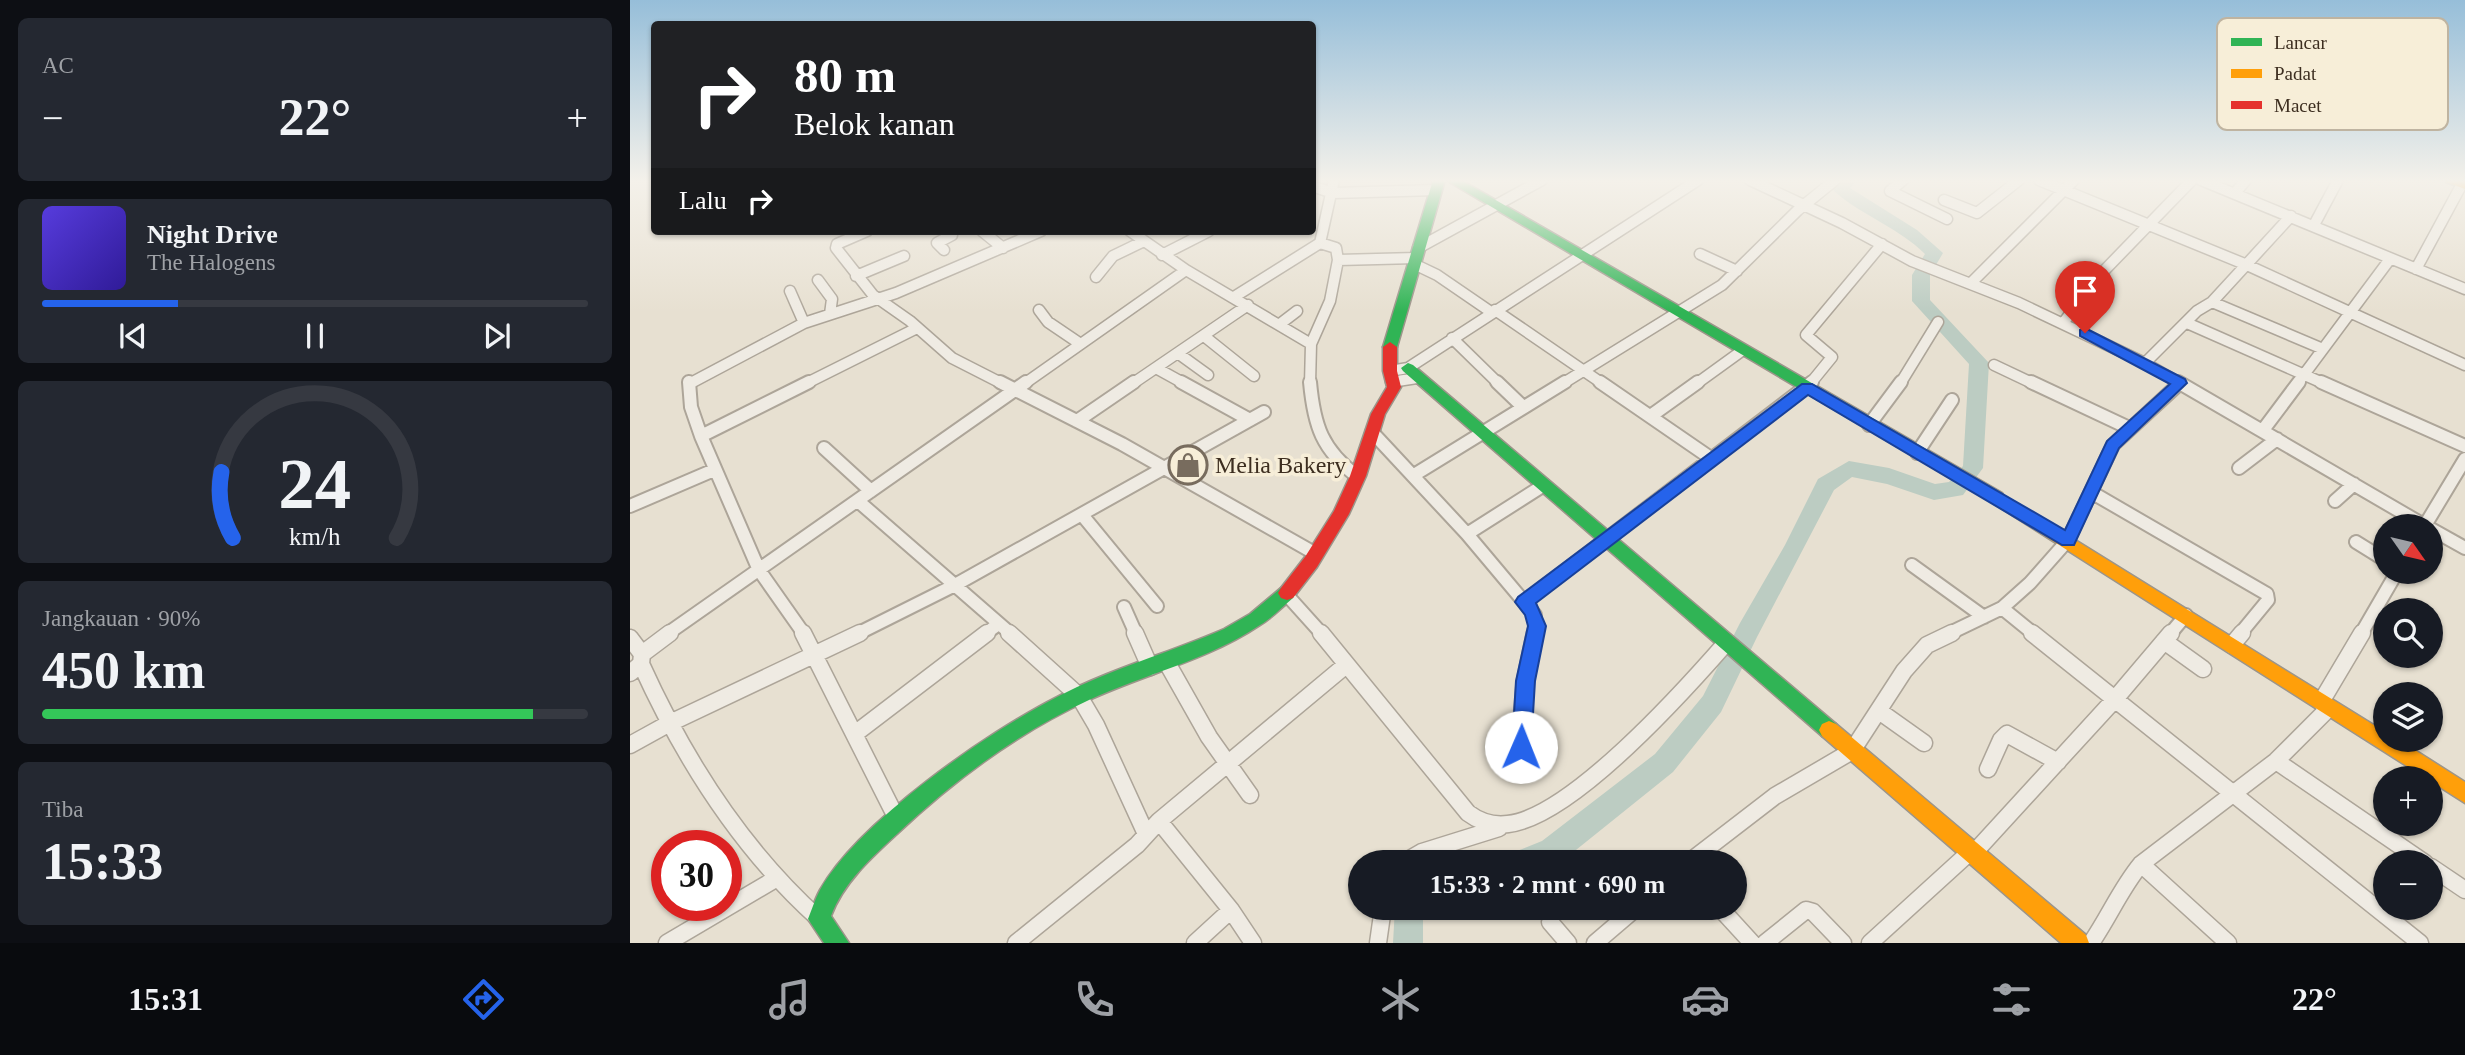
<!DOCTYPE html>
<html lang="id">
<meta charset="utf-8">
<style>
body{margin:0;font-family:Georgia,serif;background:#242831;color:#f1f3f6;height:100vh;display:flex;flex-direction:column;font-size:26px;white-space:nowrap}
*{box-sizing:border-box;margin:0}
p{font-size:23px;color:#9ea1a6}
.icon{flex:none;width:38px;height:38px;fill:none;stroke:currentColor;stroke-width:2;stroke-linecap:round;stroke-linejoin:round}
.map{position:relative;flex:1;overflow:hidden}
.details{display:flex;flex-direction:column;gap:18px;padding:18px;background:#0d0f14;width:630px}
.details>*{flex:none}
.banner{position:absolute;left:21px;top:21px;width:665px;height:214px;border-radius:7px;box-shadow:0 2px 5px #0004;background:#202124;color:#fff;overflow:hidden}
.needle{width:46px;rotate:124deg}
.controls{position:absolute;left:1743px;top:514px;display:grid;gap:14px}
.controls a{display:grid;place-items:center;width:70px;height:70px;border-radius:50%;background:#171b24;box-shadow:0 2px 5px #0004;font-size:35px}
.speed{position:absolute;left:21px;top:830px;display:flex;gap:14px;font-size:35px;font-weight:700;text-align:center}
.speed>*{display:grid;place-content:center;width:91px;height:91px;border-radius:50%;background:#171b24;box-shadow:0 2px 5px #0004;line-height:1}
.speed .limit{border:10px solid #d22;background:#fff;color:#111}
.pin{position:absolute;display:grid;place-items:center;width:60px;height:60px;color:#fff;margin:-72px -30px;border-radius:50% 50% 50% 0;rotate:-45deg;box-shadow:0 0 7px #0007}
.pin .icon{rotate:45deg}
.me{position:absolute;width:77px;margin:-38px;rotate:1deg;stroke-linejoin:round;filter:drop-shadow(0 0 5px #0008)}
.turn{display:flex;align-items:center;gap:24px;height:147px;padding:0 28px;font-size:32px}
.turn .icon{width:91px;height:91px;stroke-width:2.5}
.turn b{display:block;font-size:49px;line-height:60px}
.then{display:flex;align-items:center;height:66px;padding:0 28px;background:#0003;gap:14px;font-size:26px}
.big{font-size:52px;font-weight:700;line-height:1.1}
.details .tile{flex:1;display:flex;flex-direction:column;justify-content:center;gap:10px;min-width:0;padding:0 24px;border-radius:10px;background:#242831}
.details .dial{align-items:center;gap:0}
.dial svg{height:182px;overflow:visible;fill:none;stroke:#363941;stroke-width:7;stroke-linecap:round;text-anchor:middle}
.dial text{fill:#f1f3f6;stroke:none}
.song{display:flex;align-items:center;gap:21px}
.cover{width:84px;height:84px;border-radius:10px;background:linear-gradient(135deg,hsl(250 70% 55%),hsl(250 70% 35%))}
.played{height:7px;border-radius:4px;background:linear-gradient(90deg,#2563eb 25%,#363941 25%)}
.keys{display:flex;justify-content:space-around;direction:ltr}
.heat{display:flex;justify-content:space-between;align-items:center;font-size:38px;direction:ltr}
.charge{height:10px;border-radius:5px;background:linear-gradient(90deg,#34c759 90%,#363941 0)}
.trip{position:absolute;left:718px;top:850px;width:399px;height:70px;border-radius:35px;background:#171b24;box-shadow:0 2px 5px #0004;font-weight:700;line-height:70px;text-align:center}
.menu{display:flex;height:112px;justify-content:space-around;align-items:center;background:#090b0e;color:#9ea1a6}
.menu .icon{width:49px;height:49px}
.menu .current{color:#2563eb}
.menu b{font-size:32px;color:#f1f3f6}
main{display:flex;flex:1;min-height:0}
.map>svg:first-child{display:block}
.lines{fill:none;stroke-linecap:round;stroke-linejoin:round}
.river{fill:#bcccc2;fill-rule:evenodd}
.street-far2-casing{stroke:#ada599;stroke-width:13}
.street-far1-casing{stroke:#ada599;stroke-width:16}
.street-casing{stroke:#ada599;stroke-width:19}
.fast-casing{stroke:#9c958a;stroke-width:3}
.slow-casing{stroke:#9c958a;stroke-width:3}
.jam-casing{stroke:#9c958a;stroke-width:3}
.street-far2{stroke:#efebe3;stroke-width:10}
.street-far1{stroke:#efebe3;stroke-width:12}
.street{stroke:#efebe3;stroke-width:16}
.fast{fill:#30b455;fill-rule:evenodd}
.slow{fill:#ff9f0a;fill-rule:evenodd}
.jam{fill:#e5322d;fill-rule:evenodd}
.route{fill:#2563eb;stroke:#184099;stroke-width:2}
.labels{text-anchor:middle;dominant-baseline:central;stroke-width:7;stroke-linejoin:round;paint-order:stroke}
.poi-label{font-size:24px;fill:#3d2e20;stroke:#f7eed8;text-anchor:start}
.key{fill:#f7eed8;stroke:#bfb4a1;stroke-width:2}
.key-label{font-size:19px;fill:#3d2e20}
</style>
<main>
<section class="details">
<div class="tile"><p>AC</p>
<div class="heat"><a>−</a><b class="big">22°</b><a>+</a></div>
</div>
<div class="tile">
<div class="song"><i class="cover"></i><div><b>Night Drive</b><p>The Halogens</p></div></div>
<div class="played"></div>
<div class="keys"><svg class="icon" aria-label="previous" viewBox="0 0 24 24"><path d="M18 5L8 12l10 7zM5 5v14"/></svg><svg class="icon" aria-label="pause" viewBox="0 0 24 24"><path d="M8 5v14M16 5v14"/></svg><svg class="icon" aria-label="next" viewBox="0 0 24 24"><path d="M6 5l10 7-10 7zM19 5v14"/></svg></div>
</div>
<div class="tile dial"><svg viewBox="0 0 100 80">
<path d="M14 69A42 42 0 1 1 86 69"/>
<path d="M14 69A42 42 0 0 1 9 40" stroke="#2563eb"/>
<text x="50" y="56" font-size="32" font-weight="700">24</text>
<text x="50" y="72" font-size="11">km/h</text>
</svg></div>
<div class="tile"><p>Jangkauan · 90%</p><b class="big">450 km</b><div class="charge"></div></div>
<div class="tile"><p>Tiba</p><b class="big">15:33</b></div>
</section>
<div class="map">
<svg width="1835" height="943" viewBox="0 0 1835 943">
<rect width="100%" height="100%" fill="#e7e0d1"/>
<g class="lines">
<!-- river -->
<path class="river" d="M1210 180H1227L1220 188 1287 230 1313 253 1300 275V300L1359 363 1353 468 1333 495 1304 500 1257 484 1222 477 1204 490 1127 637 1091 712 1043 772 931 862 878 863 882 853 912 841 1025 754 1073 696 1110 623 1155 545 1188 479 1219 461 1259 468 1305 484 1319 482 1333 466 1339 364 1282 301V275L1295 254C1269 228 1233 216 1205 192L1203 189Z
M765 908H793V943H763Z"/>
<!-- street-far2 casing -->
<g class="street-far2-casing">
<path id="street-far2" d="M1120 180 1212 223 1282 261 1389 303 1515 363 1551 384
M1273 180 1260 191 1317 219
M1409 180 1617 265 1835 365
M1571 180 1835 289
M682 186 703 193 806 190
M1605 193 1616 180
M1314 200 1347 213 1389 180
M1684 225 1708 180
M237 231 207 244 206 248 243 295 280 321 322 358 373 384
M352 231 373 248
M500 231 556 270 681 344 680 384
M690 243 704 180
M788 248 912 180
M314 250 307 243 322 235V231
M1070 254 1107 271
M532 255 579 231
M784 264 807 275 861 312
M1786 269 1832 184
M226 276 274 256
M466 277 483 256 514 241
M188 280 202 299 200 314
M1342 282 1444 180
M160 291 174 323
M604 297 690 243 706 248 708 260 786 258
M1582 302 1661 216
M409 310 418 322 449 343
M865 310 973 384
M1434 322 1466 279 1562 180
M1557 323 1695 384
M650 324 667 311
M574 336 624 376
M822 338 869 384
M681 344 700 301 708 260
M549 354 578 375
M1515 363 1567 311 1582 302 1693 349
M1364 365 1404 384
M526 368 555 384
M760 371 778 368 1068 180
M761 382 787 378
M59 384 174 323 266 293 411 231
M175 384 287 328
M394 384 556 270
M502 384 618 305
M932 384 1092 285 1168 210 1205 180
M1066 384 1113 350
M1180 384 1202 357 1176 335 1252 244
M1270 384 1308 322
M1667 384 1760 259"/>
</g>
<!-- street-far1 casing -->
<g class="street-far1-casing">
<path id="street-far1" d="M59 382 61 407 71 436 129 570 174 634
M370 382 492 444 686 554
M551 382 620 420
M680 382C684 426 692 450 728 477
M867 382 892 406
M970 382 1082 459
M1401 382 1499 428
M1548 382 1797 527
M1691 382 1835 446
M1022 415 1068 382
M447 421 504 382
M1239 425 1271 382
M1633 430 1669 382
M742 432 837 534 905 615V634
M71 436 179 382
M194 448 241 491
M1287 453 1322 400
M1609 468 1647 439
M784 475 935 382
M1461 492 1637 594 1638 600 1610 634
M228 501 381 634
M1705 501 1724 484
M0 506 84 470
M453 516 527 606
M1794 527 1835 459
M1801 529 1835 548
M837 534 914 485
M1726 542 1755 560
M1282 565 1354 617
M656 594 692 634
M894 602 1182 382
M494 607 506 634
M1372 608 1404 634
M37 634 396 382
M227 634 325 585 634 412
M355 634 367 625
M1318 634 1372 608 1400 583 1438 540 1483 445 1550 383
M1540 634 1556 615
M1731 634 1767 572"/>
</g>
<!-- street casing -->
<g class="street-casing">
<path id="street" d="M173 633 268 821
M379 633 449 696 466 725 516 834
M505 633 520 667
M691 633 838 813C850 822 863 826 878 824 941 817 1054 691 1096 643
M1402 633 1790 943
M0 638 12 654
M1534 641 1573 669
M1602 645 1612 633
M536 661 579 737 620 795
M11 664C54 759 111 849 189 919
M0 673 11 664 12 654 40 633
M1691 702 1732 633
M1249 711 1294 743
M226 733 357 633
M0 745 38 724 230 633
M1646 761 1795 863
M893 765 891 726 895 681 905 633
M1358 769 1371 740 1377 734 1428 762
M529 821 716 665
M1343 854 1485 699 1541 633
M773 863 792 852 869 828
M1058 863 1145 796 1222 751 1274 671 1297 645 1322 633
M1511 864 1598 943
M1801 867 1835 890
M1090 908 1122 943
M920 922 938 943
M37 943 147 878
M386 943 507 845 529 821 601 910 623 943
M565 943 601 910
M748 943 753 908
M965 943 1006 908
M1135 943 1176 910 1183 912 1213 943
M1240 943 1340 852
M1461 943C1479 917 1491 888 1511 864L1646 761 1699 708"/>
</g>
<!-- fast casing -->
<g class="fast-casing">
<path id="fast" d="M803 180H815L767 347 760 352 753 347Z
M816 180H831L1372 493 1374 497 1372 501H1360Z
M778 363 783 365 1206 724 1209 730 1206 736 1199 739 1192 736 773 371 771 368Z
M657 586 663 588 666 593 663 598C652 607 642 618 630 625 578 660 515 674 459 700 389 732 323 781 267 834 242 857 213 883 201 916L219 943H194L178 919C182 909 185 899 190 890 228 822 358 732 427 697 480 669 539 653 594 629L620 614 651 588Z"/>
</g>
<!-- slow casing -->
<g class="slow-casing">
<path id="slow" d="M1814 180 1835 181V189L1816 182Z
M1366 491 1755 732V740H1769L1835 782V803L1360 501 1358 497 1360 493Z
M1199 721 1206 724 1456 935 1459 943H1431L1192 736 1189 730 1192 724Z"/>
</g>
<!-- jam casing -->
<g class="jam-casing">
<path id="jam" d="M760 342 767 347V371L771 387 755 414 736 476 719 514 687 567 663 598 657 600 651 598 648 593 651 588 675 557 704 511 720 476 741 414 757 387 753 371V347Z"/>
</g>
<!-- street-far2 -->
<use href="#street-far2" class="street-far2"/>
<!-- street-far1 -->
<use href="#street-far1" class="street-far1"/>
<!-- street -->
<use href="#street" class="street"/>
<!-- fast -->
<use href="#fast" class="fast"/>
<!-- slow -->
<use href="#slow" class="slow"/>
<!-- jam -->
<use href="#jam" class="jam"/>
</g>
<!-- sky -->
<linearGradient id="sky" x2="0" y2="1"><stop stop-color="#96bed9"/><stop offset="0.58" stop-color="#f4f1ea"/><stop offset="1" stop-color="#f4f1ea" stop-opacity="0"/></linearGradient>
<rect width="1835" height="312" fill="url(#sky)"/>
<!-- route -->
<path class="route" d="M1455 328 1555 379 1557 383 1489 448 1444 545H1432L1178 395 906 603 916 626 905 681 901 747 898 753 891 756 884 753 882 747 886 681 898 626 895 615 885 602 888 597 1172 384H1182L1435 530 1477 441 1540 384 1450 336V330Z"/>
<!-- icons -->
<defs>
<g id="shop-ring" transform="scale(2.0125)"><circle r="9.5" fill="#f7eed8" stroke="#786c5e" stroke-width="1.5"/><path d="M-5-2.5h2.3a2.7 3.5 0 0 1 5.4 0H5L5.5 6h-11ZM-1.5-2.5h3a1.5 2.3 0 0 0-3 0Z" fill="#786c5e"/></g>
</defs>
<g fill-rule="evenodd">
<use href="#shop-ring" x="558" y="465"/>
</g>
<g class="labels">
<!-- poi labels -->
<g class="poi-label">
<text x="585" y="465">Melia Bakery</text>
</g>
</g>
<!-- legend -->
<rect x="1587" y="18" width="231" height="112" rx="10" class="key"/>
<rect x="1601" y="38" width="31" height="8" fill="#30b455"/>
<rect x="1601" y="69" width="31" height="9" fill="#ff9f0a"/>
<rect x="1601" y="101" width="31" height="8" fill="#e5322d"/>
<g class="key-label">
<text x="1644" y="49">Lancar</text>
<text x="1644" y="80">Padat</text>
<text x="1644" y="112">Macet</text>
</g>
</svg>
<div class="controls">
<a><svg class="needle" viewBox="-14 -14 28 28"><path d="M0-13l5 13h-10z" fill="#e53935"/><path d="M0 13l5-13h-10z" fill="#9ea1a6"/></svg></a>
<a><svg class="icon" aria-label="search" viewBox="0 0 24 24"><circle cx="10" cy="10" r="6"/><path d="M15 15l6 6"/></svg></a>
<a><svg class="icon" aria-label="layers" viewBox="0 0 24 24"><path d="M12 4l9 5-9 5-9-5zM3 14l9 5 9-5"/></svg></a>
<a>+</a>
<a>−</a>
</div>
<div class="speed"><div class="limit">30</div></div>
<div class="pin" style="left:1455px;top:333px;background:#d93025"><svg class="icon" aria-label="arrive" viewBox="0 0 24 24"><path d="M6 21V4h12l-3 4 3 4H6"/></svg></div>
<svg class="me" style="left:891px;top:747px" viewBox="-20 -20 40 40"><circle r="19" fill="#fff"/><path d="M0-13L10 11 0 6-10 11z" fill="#2563eb"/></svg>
<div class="trip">15:33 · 2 mnt · 690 m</div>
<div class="banner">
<div class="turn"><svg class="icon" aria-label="right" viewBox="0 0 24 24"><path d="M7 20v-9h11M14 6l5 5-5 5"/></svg><div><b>80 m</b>Belok kanan</div></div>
<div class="then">Lalu<svg class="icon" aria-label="right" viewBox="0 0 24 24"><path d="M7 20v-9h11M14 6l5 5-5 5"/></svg></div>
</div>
</div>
</main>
<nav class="menu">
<b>15:31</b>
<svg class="icon current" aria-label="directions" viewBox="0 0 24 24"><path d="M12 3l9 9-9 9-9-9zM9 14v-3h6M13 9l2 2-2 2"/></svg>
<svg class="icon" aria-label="music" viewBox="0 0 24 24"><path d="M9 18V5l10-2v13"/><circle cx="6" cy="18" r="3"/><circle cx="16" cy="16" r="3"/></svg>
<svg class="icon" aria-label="phone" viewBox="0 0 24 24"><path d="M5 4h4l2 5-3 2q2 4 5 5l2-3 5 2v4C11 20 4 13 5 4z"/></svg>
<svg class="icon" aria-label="climate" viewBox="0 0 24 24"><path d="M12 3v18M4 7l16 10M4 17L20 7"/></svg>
<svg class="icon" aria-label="car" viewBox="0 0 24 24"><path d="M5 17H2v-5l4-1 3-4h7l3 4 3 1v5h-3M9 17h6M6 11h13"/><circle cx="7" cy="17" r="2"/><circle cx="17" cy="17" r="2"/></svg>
<svg class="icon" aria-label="filters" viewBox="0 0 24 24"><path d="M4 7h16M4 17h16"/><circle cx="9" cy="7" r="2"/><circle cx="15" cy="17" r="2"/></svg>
<b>22°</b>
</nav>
